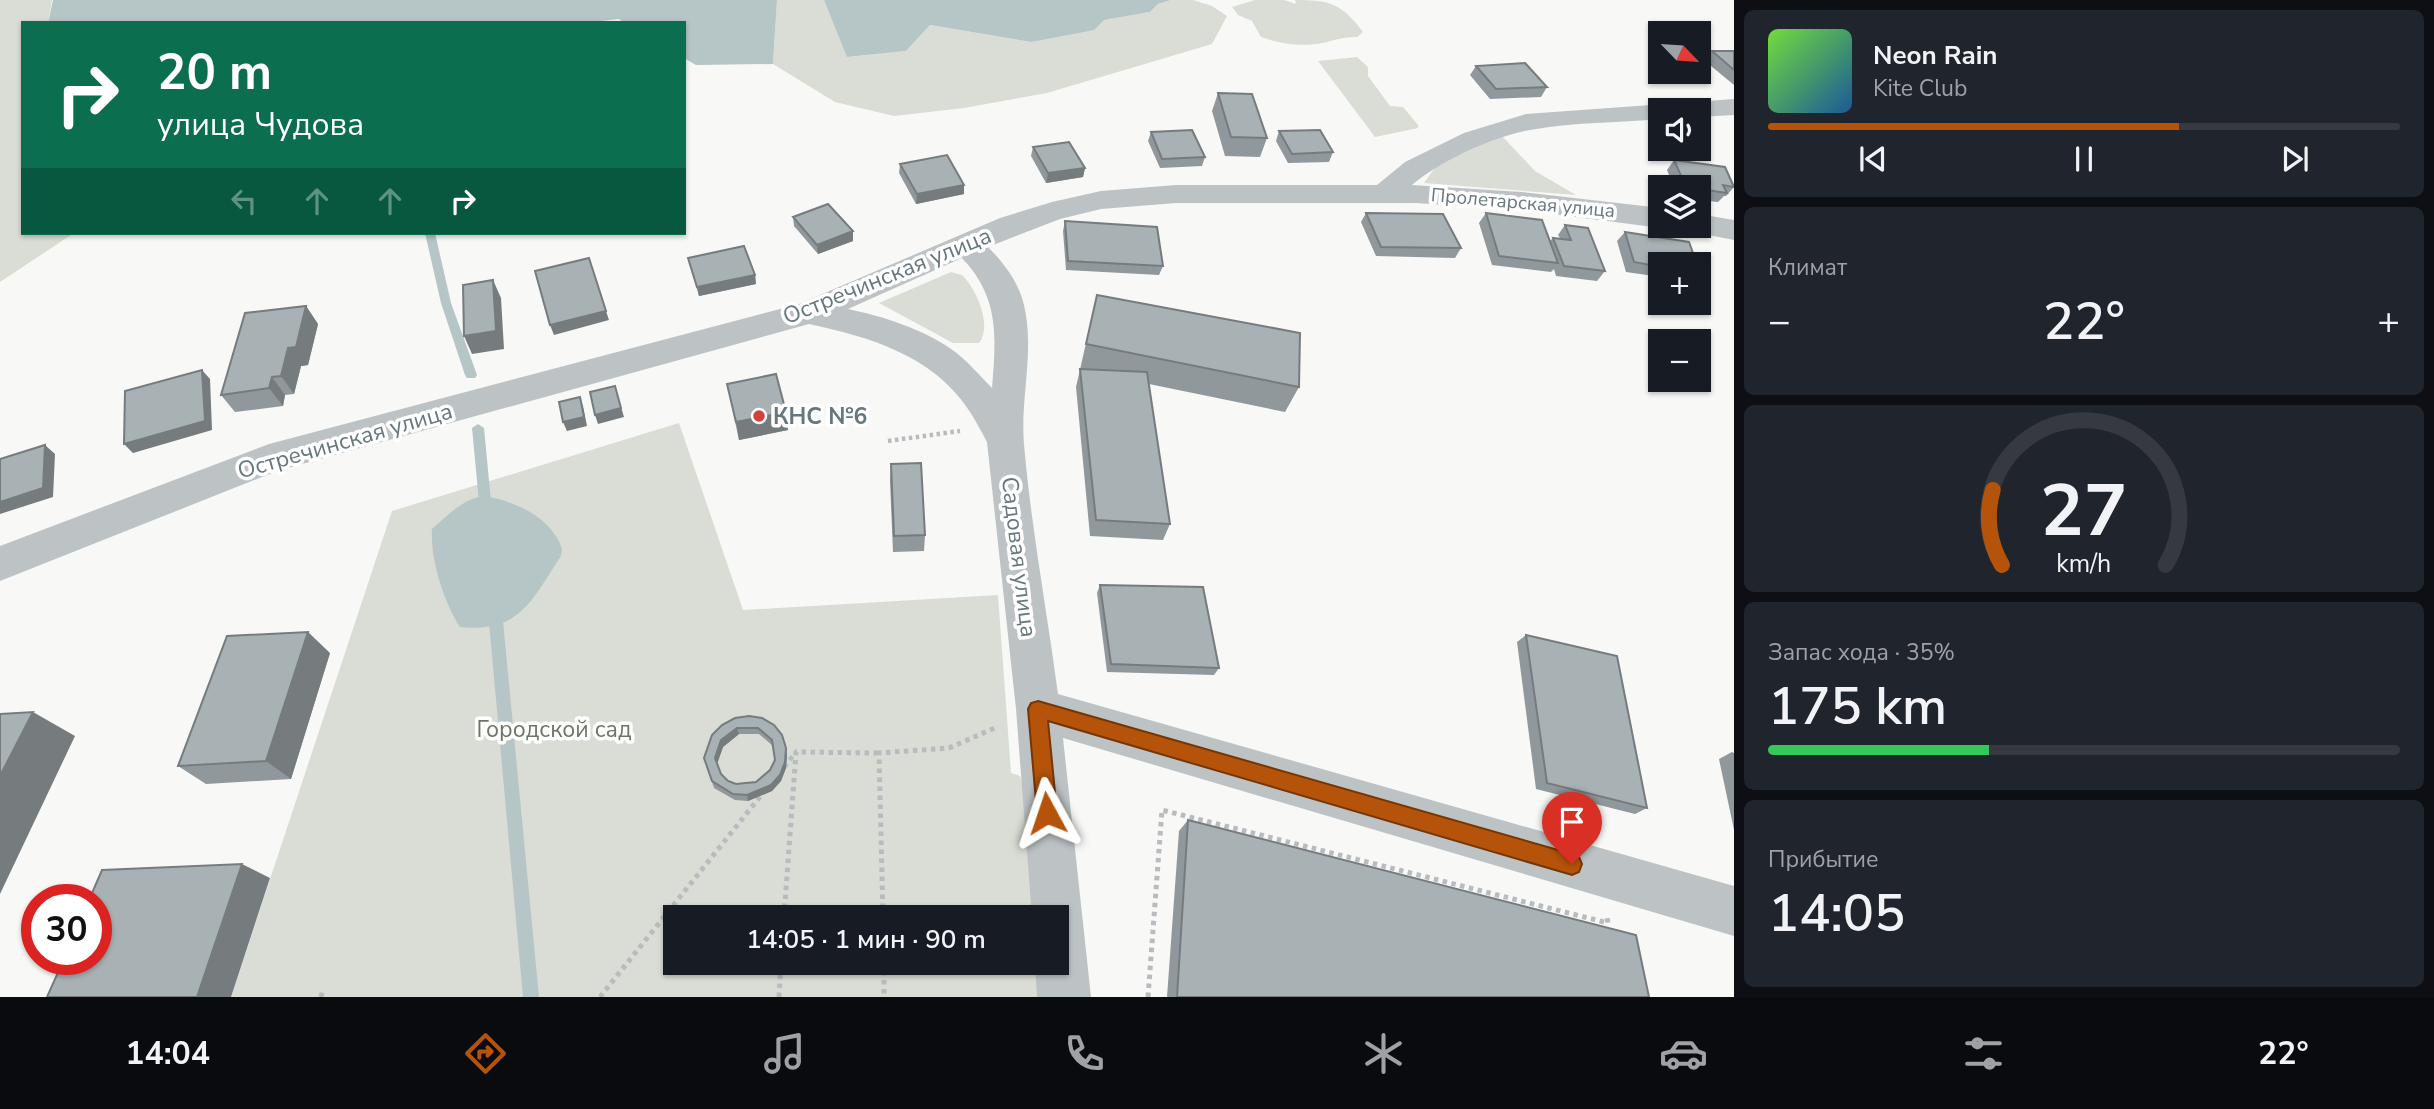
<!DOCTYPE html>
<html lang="ru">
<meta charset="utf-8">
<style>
body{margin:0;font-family:"Nunito Sans",sans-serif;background:#20242c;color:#f1f3f6;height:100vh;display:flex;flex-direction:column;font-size:26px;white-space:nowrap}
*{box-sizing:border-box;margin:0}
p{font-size:23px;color:#9ea1a6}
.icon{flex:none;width:38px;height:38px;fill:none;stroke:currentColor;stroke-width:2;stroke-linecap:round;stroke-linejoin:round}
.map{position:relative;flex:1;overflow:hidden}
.panel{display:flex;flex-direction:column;gap:10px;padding:10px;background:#0d0f14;width:700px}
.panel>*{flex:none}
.top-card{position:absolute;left:21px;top:21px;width:665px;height:214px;border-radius:0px;box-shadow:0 2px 5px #0004;background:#0b6e4f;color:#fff;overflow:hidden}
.needle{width:46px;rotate:115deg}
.controls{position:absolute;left:1648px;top:21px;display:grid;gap:14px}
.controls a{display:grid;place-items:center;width:63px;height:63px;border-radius:0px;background:#171b24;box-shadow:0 2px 5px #0004;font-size:35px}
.speed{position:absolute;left:21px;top:884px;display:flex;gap:14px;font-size:35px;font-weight:700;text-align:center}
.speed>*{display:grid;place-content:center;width:91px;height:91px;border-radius:50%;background:#171b24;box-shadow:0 2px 5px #0004;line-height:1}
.speed .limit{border:10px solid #d22;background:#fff;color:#111}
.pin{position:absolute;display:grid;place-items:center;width:60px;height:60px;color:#fff;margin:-72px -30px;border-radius:50% 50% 50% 0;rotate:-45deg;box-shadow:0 0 7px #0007}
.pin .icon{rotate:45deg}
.me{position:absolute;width:77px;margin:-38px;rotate:355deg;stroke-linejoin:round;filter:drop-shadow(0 0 5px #0008)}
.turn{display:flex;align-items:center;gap:24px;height:147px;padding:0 21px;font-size:32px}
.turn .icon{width:91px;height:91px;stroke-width:2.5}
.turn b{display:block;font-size:49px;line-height:60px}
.lanes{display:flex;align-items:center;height:66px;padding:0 21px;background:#0003;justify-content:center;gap:35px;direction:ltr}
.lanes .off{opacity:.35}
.big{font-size:52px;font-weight:600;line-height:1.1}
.panel .tile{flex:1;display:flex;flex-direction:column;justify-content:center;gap:10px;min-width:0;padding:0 24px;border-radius:10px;background:#20242c}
.panel .dial{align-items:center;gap:0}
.dial svg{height:182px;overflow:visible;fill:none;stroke:#363941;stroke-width:7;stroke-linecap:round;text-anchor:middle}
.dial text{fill:#f1f3f6;stroke:none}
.song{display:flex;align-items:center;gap:21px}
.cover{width:84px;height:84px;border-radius:10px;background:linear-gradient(135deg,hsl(100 70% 55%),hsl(210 70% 35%))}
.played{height:7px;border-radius:4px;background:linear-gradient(90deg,#b45309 65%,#363941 65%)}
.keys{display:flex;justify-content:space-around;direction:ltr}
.heat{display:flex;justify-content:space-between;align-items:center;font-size:38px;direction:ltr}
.charge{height:10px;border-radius:5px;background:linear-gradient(90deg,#34c759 35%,#363941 0)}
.trip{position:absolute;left:663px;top:905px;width:406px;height:70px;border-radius:0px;background:#171b24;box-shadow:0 2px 5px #0004;font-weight:600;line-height:70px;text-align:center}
.tab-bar{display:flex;height:112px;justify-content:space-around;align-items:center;background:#090b0e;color:#9ea1a6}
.tab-bar .icon{width:49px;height:49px}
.tab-bar .selected{color:#b45309}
.tab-bar b{font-size:32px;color:#f1f3f6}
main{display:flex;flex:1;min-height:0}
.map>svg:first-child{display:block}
.green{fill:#d9ddd5}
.water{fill:#b6c5c6}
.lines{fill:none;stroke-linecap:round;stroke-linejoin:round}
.stream{fill:#b6c5c6;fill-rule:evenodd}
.path-far1{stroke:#b8bcbe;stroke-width:4.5;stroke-dasharray:3.5 3.5;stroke-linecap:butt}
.path{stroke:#b8bcbe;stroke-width:5;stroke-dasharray:4.5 4.5;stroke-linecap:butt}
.minor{fill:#bdc3c5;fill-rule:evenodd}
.wall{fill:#90989b;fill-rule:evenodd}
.shaded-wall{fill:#767c7e}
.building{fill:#a8b1b4;stroke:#767c7e;stroke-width:2;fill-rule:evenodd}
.route{fill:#b45309;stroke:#753606;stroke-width:2}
.poi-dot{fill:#d53f39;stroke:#fff;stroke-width:2.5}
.labels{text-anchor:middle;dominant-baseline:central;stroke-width:7;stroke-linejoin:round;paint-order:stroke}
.far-street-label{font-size:19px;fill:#66787e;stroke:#fff}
.street-label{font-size:23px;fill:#66787e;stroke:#fff}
.poi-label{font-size:23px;font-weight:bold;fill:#66787e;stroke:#fff;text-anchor:start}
.park-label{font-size:23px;fill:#6b7764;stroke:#fff}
</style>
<main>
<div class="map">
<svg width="1734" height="997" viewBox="0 0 1734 997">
<rect width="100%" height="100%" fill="#f8f8f6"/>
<!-- green -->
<path class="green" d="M0 0H52L48 23H23V233H74L0 282Z
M777 0H824L848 57 906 51 930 25 1031 42 1103 20 1150 12 1158 4 1171 0H1193L1212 6 1227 16 1212 44 1047 93 964 108 894 116 835 102 773 64Z
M1255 0H1284L1296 4 1295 0C1330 0 1341 3 1363 32L1357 37C1343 37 1335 40 1323 43 1302 47 1280 44 1261 37L1252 21 1238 15 1232 7Z
M1357 57 1368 67V76L1390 106 1403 107 1418 125V128L1375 137 1318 61Z
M1501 135 1535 171 1576 195 1424 183 1437 165Z
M951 272 962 275C976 288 993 326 979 343H953L879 303Z
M679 423 743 610 998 595 1011 773 1020 776 1028 805 1038 917H676V962L1041 963 1043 997H231L392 511Z"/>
<!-- water -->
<path class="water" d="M53 0H777L773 64 696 65 684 58V23H624L619 19 583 23H48Z
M824 0H1171L1158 4 1150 12 1104 20 1094 30 1031 42 930 25 906 51 847 57Z
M483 496C513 500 552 517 562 549L561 556C532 600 520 633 460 627 444 602 430 559 432 529 447 516 463 499 483 496Z"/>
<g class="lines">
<!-- stream -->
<path class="stream" d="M425 233H435L451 303 477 375 475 378H467L465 375 441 303Z
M478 424 484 428 492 512 490 516H482L480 512 472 428Z
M495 605 500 607 502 611 539 997H523L488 611 490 607Z"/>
<!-- path-far1 -->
<path class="path-far1" d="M888 441 960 431"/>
<!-- path -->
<path class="path" d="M784 767 796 752
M784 917 796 752 879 753
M883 917 879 753 949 748 997 727
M884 962V997
M321 997 323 989
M600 997 763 793
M779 997 781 962
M1148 997 1162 810 1608 923 1607 917"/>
<!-- minor -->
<path class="minor" d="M1734 99V115L1699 117V110H1661V119C1618 123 1572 122 1530 130 1494 136 1440 161 1412 185L1522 192 1661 208V226H1668L1661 228 1522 210 1416 203H1176L1101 209 1060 219 988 247C1004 263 1019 283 1024 305 1035 352 1020 398 1024 444 1031 527 1047 611 1058 694L1734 886V936L1063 738 1091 997H1037L1035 962H1057V917H1032L1016 709 987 442C981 431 975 419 968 409 932 355 869 337 809 324L277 471 0 581V546L269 444 799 304 1000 218 1052 202 1101 191 1176 185H1377L1405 162 1464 133 1526 114ZM962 258C1000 298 996 337 992 388 979 375 966 359 951 349 923 329 882 316 848 309Z
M1699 214 1734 220V240L1688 231 1685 226H1699Z"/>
</g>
<!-- wall -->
<path class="wall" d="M1712 51H1734V85L1705 61Z
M1476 66 1547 87 1541 97 1490 99 1470 75Z
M1218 93 1267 138 1260 157 1225 156 1212 111Z
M1279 131 1333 152 1329 162 1288 163 1276 141Z
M1151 132 1205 157 1202 166 1160 168 1148 141Z
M1033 147 1085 168 1083 177 1046 183 1031 156Z
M1674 160 1734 187 1726 196H1724L1718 202 1699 200V187H1674L1667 170Z
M900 164 964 185V194L916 204 899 173Z
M1366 213 1461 248 1455 258 1376 256 1361 222Z
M1486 213 1550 241 1553 238H1560L1558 235 1565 225 1605 271 1597 281 1556 276 1554 269 1551 272 1492 265 1479 223Z
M793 217 853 241 818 254 794 226Z
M1065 221 1163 266 1159 275 1066 270 1063 231Z
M1625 232 1661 264V277L1626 272 1617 241Z
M688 258 755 275 756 284 699 296Z
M1097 295 1299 387 1285 412 1149 384 1170 524 1163 540 1090 536 1076 387Z
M306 306 318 324 308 365 301 366 294 394 285 395 283 406 235 412 221 395Z
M727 384 788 430 739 440Z
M891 464 925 535 924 551 893 552 890 481Z
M1100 585 1219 668 1214 675 1107 672 1097 593Z
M1526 635 1647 808 1635 814 1536 789 1517 642Z
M330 653 291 779 206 784 178 766Z
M749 716 787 755 786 768 781 781 772 791 748 801 735 800 714 788 704 758ZM739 734H759L773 746 775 760 770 770 756 782 736 784 728 781 721 774 717 764 723 747Z
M1732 752 1734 753V830L1719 759Z
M1188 820 1649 997H1167L1179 831Z"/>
<!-- shaded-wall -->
<path class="shaded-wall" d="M1085 168 1083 177 1046 183 1048 173Z
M964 185V194L916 204 917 194Z
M853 231V241L818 254 817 245Z
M755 275 756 284 699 296 697 287Z
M493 280 501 298 504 349 472 354 464 336Z
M306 306 318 324 308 365 301 366 294 394 281 376 288 348Z
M606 311 609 320 554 335 550 325Z
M202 370 210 379 212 430 133 453 124 444Z
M272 377 285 395 283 406 269 388Z
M615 386 624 417 598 424 595 415Z
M580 397 583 406 587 426 567 431 563 422Z
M786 412 788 430 739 440 736 422Z
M45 445 55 454 53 497 0 514V502Z
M308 632 330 653 291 779 266 761Z
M33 712 75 736 0 894V776Z
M737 728 739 734 723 747 717 764 715 758 721 740Z
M786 748 787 755 786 768 781 781 772 791 748 801 747 795 780 775Z
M242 864 270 878 231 997H197Z"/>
<!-- building -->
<path class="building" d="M1712 51H1734V70Z
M1525 63 1547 87 1496 89 1476 66Z
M1218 93 1252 94 1267 138 1231 137Z
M1192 130 1205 157 1162 159 1151 132Z
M1320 130 1333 152 1292 154 1279 131Z
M1069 142 1085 168 1048 173 1033 147Z
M947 155 964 185 917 194 900 164Z
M1674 160 1725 167 1734 187 1723 185 1727 193 1699 189V187H1686Z
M828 204 853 231 817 245 793 217Z
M1366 213 1443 214 1461 248 1381 247Z
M1486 213 1542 220 1558 263 1499 256Z
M1065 221 1157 227 1163 266 1068 261Z
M1565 225 1588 228 1605 271 1564 266 1553 238 1571 240Z
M1625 232 1689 242 1697 264H1661V267L1634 262Z
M744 246 755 275 697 287 688 258Z
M589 258 606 311 550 325 535 271Z
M493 280 496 331 464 336 463 285Z
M1097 295 1300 333 1299 387 1086 344Z
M306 306 296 347 288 348 281 376 272 377 269 388 221 395 245 313Z
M1080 369 1147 372 1170 524 1096 520Z
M202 370 205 421 124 444 125 391Z
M776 374 786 412 736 422 727 384Z
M615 386 621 408 595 415 590 392Z
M580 397 584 417 563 422 559 402Z
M45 445 43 488 0 502V459Z
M921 463 925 535 894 536 891 464Z
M1100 585 1203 587 1219 668 1111 664Z
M308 632 266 761 178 766 227 636Z
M1526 635 1617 656 1647 808 1547 783Z
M33 712 0 776V714Z
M749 716 762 718 774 725 782 735 786 748 785 762 780 775 771 785 747 795 733 794 712 781 704 758 712 735 722 725 735 718ZM737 728H758L772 740 775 760 770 770 756 782 736 784 728 781 721 774 715 758 721 740Z
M1188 820 1636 935 1649 997H1177Z
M242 864 197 997H47L64 959H96V900H89L102 870Z"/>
<!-- route -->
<path class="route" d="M1038 701 1572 854 1579 857 1582 864 1579 872 1572 875 1048 721 1057 813 1054 820 1047 823 1040 820 1037 813 1028 709 1031 703Z"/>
<!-- markers -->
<circle class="poi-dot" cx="759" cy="416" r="7"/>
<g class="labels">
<!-- far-street labels -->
<g class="far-street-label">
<text transform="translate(1523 203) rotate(5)">Пролетарская улица</text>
</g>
<!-- street labels -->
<g class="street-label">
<text transform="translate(887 276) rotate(-22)">Остречинская улица</text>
<text transform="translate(345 441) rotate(-16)">Остречинская улица</text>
<text transform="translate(1019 557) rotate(83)">Садовая улица</text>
</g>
<!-- poi labels -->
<g class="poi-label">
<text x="773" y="416">КНС №6</text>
</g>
<!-- park labels -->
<g class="park-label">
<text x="554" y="729">Городской сад</text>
</g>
</g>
</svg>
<div class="controls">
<a><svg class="needle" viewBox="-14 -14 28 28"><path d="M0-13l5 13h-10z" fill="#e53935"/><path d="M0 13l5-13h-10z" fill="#9ea1a6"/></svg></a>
<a><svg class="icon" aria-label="sound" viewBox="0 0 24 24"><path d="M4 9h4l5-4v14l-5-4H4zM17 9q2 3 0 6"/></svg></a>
<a><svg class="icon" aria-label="layers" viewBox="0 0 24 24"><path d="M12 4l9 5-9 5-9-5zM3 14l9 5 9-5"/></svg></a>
<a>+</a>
<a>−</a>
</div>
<div class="speed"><div class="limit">30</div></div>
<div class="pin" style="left:1572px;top:864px;background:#d93025"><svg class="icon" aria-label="arrive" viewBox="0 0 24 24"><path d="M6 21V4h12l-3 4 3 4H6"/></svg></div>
<svg class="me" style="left:1047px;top:813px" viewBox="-20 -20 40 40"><path d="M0-17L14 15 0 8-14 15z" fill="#b45309" stroke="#fff" stroke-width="4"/></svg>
<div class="trip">14:05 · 1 мин · 90 m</div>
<div class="top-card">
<div class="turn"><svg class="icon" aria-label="right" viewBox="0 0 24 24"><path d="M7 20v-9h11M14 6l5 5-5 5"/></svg><div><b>20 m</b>улица Чудова</div></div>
<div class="lanes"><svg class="icon off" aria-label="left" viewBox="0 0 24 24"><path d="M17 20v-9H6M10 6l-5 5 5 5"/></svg><svg class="icon off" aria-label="ahead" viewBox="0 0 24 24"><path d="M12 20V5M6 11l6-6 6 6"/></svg><svg class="icon off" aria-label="ahead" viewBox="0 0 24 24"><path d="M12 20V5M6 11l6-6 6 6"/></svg><svg class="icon" aria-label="right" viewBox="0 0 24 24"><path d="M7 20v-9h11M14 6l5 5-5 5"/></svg></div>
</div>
</div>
<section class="panel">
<div class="tile">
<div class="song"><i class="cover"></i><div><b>Neon Rain</b><p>Kite Club</p></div></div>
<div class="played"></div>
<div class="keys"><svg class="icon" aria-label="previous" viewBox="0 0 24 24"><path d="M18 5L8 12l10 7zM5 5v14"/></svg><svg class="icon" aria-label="pause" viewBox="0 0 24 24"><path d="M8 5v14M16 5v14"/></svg><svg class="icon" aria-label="next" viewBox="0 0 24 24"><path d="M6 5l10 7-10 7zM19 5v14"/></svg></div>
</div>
<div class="tile"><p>Климат</p>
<div class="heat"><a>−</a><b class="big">22°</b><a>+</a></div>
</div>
<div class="tile dial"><svg viewBox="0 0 100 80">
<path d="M14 69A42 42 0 1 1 86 69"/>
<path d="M14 69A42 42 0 0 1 10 36" stroke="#b45309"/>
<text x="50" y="56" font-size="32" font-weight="700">27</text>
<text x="50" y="72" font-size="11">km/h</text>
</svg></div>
<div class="tile"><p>Запас хода · 35%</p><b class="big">175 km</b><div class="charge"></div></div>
<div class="tile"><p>Прибытие</p><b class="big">14:05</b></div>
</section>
</main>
<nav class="tab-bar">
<b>14:04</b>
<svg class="icon selected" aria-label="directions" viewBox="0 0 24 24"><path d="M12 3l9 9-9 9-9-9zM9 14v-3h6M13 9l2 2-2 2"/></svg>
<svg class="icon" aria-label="music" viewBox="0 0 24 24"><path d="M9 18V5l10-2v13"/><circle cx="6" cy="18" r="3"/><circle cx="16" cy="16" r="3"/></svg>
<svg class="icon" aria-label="phone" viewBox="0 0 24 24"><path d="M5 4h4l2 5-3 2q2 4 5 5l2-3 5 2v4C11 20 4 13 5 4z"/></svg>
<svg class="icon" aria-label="climate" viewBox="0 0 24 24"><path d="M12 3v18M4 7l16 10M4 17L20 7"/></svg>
<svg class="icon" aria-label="car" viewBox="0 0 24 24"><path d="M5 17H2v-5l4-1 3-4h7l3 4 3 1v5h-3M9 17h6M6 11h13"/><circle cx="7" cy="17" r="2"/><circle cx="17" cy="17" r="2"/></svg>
<svg class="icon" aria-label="filters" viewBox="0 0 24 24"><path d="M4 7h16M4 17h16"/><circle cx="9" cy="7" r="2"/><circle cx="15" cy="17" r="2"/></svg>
<b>22°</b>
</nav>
